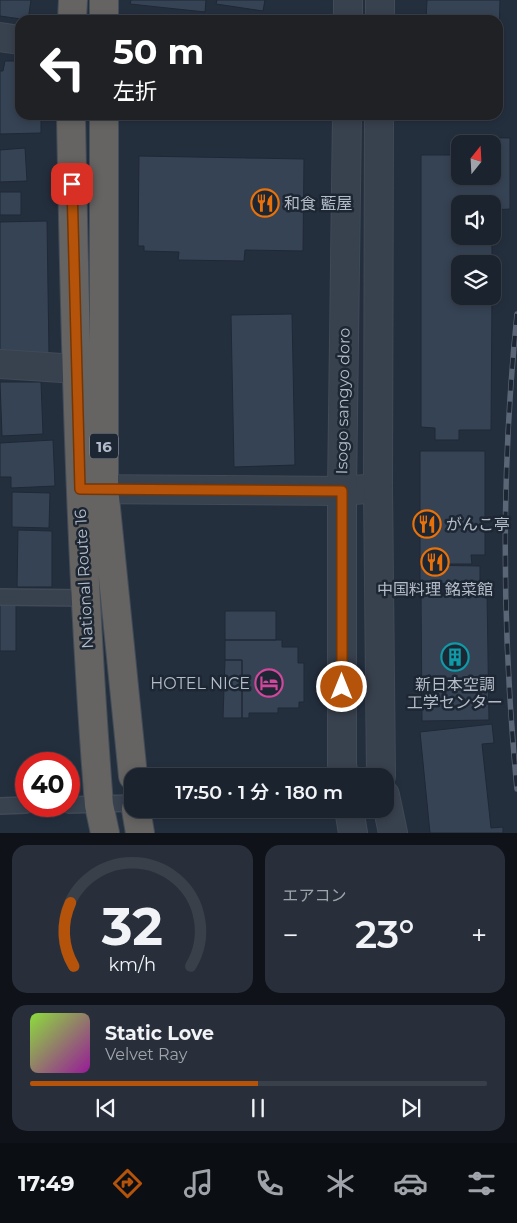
<!DOCTYPE html>
<html lang="ja">
<meta charset="utf-8">
<style>
body{margin:0;font-family:Montserrat,"Noto Sans JP",sans-serif;background:#282f3a;color:#f1f3f6;height:100vh;display:flex;flex-direction:column;font-size:19px;white-space:nowrap}
*{box-sizing:border-box;margin:0}
p{font-size:16px;color:#a0a4aa}
.icon{flex:none;width:28px;height:28px;fill:none;stroke:currentColor;stroke-width:2;stroke-linecap:round;stroke-linejoin:round}
.map{position:relative;height:833px;overflow:hidden}
.sheet{display:flex;flex-direction:column;gap:12px;padding:12px;background:#0f1319;flex:1}
.sheet>*{flex:none}
.banner{position:absolute;left:15px;top:15px;width:488px;height:105px;border-radius:15px;box-shadow:0 2px 8px #0003,0 0 0 1px #39404a;background:#202124;color:#fff;overflow:hidden}
.needle{width:32px;rotate:18deg}
.tools{position:absolute;left:451px;top:135px;display:grid;gap:10px}
.tools a{display:grid;place-items:center;width:50px;height:50px;border-radius:10px;background:#1b232e;box-shadow:0 2px 8px #0003,0 0 0 1px #39404a;font-size:25px}
.speed{position:absolute;left:15px;top:752px;display:flex;gap:10px;font-size:25px;font-weight:700;text-align:center}
.speed>*{display:grid;place-content:center;width:65px;height:65px;border-radius:50%;background:#1b232e;box-shadow:0 2px 8px #0003,0 0 0 1px #39404a;line-height:1}
.speed .limit{border:8px solid #d22;background:#fff;color:#111}
.pin{position:absolute;display:grid;place-items:center;width:42px;height:42px;color:#fff;margin:-21px;border-radius:10px;box-shadow:0 2px 8px #0006}
.me{position:absolute;width:55px;margin:-28px;rotate:0deg;stroke-linejoin:round;filter:drop-shadow(0 0 4px #0008)}
.turn{display:flex;align-items:center;gap:18px;height:105px;padding:0 15px;font-size:22px}
.turn .icon{width:65px;height:65px;stroke-width:2.5}
.turn b{display:block;font-size:35px;line-height:42px}
.big{font-size:38px;font-weight:600;line-height:1.1}
.sheet .tile{flex:1;display:flex;flex-direction:column;justify-content:center;gap:8px;min-width:0;padding:0 18px;border-radius:15px;background:#282f3a}
.sheet .dial{align-items:center;gap:0}
.dial svg{height:130px;overflow:visible;fill:none;stroke:#39404a;stroke-width:7;stroke-linecap:round;text-anchor:middle}
.dial text{fill:#f1f3f6;stroke:none}
.song{display:flex;align-items:center;gap:15px}
.cover{width:60px;height:60px;border-radius:8px;background:linear-gradient(135deg,hsl(90 70% 55%),hsl(300 70% 35%))}
.played{height:5px;border-radius:2px;background:linear-gradient(90deg,#b45309 50%,#39404a 50%)}
.keys{display:flex;justify-content:space-around;direction:ltr}
.heat{display:flex;justify-content:space-between;align-items:center;font-size:28px;direction:ltr}
.sheet .tiles{flex:1;display:grid;gap:12px;grid-template-columns:1fr 1fr}
.tile:last-child{grid-column:span 2}
.trip{position:absolute;left:124px;top:768px;width:270px;height:50px;border-radius:15px;background:#1b232e;box-shadow:0 2px 8px #0003,0 0 0 1px #39404a;font-weight:600;line-height:50px;text-align:center}
.tab-bar{display:flex;height:80px;justify-content:space-around;align-items:center;background:#0b0e12;color:#a0a4aa}
.tab-bar .icon{width:35px;height:35px}
.tab-bar .on{color:#b45309}
.tab-bar b{font-size:22px;color:#f1f3f6}
.map>svg:first-child{display:block}
.building{fill:#364354;stroke:#1f2835;fill-rule:evenodd}
.lines{fill:none;stroke-linecap:round;stroke-linejoin:round}
.service-casing{stroke:#414a57;stroke-width:18}
.minor-casing{stroke:#414a57;stroke-width:30}
.tertiary-casing{stroke:#414a57;stroke-width:30}
.trunk-casing{stroke:#434c59;stroke-width:30}
.service{stroke:#38414e;stroke-width:15}
.minor{stroke:#38414e;stroke-width:28}
.tertiary{stroke:#38414e;stroke-width:28}
.trunk{stroke:#656462;stroke-width:28}
.rail-casing{stroke:#5a6575;stroke-width:5.5}
.rail{stroke:#1d2633;stroke-width:4;stroke-dasharray:11;stroke-linecap:butt}
.route-casing{stroke:#753606;stroke-width:12}
.route{stroke:#b45309;stroke-width:9}
.labels{text-anchor:middle;dominant-baseline:central;stroke-width:5;stroke-linejoin:round;paint-order:stroke}
.shield{fill:#1d2633;stroke:#878f9c;stroke-width:1}
.shield-label{font-size:15px;font-weight:bold;fill:#b4bcc9}
.poi-label{font-size:16px;fill:#b4bcc9;stroke:#1d2633;text-anchor:start}
.street-label{font-size:16px;fill:#b4bcc9;stroke:#1d2633}
</style>
<div class="map">
<svg width="517" height="833" viewBox="0 0 517 833">
<rect width="100%" height="100%" fill="#242f3e"/>
<!-- building -->
<path class="building" d="M0 0H31L28 20 0 16Z
M131 0H206L205 12 130 4Z
M217 0H265L263 11 216 4Z
M427 0H500L499 38H498V20H426Z
M5 61H20V115H41V133L0 134V71H3Z
M453 137 510 138V209L492 210V204H460V236H492V264H460V296H492L491 430H459V440H435V428L421 427V155H452ZM460 144H492V176H460Z
M25 148 27 181 0 182V150Z
M139 156 304 159 303 251 245 250 244 261 178 260 179 252 144 251V246H138Z
M0 192H21V215H0Z
M47 221 49 355 0 357V222Z
M292 314 295 465 234 467 231 315Z
M0 382H41L43 434 2 436Z
M53 440 55 486 11 488V477H0V443Z
M420 451H485V555H471L472 564H420Z
M12 492 50 493 49 528 12 527Z
M18 530 52 531V587H17Z
M420 565 480 566V584L420 583Z
M487 593 489 720 422 721 421 594Z
M0 605H16V651H0Z
M225 611H276V640H225Z
M225 640H282V647H298V663H304V702H299V708H278V713H249V718H242V660H225Z
M225 660H242V718H223Z
M492 724 494 743 482 744 491 828 503 827V833H430L420 732Z"/>
<g class="lines">
<!-- service casing -->
<g class="service-casing">
<path id="service" d="M0 597 84 598
M69 805 132 803
M0 806 26 805"/>
</g>
<!-- minor casing -->
<g class="minor-casing">
<path id="minor" d="M0 37 20 40
M0 364 77 369
M82 489 342 491 378 488"/>
</g>
<!-- tertiary casing -->
<g class="tertiary-casing">
<path id="tertiary" d="M348 20V0
M380 20V0
M379 115 378 488 381 776
M344 776 342 765V491L347 115
M385 795 393 833
M349 809 353 833"/>
</g>
<!-- trunk casing -->
<g class="trunk-casing">
<path id="trunk" d="M72 20 73 0
M104 20V0
M71 115C75 345 81 575 99 805L105 833
M104 115V488L133 776
M136 809 140 833"/>
</g>
<!-- service -->
<use href="#service" class="service"/>
<!-- minor -->
<use href="#minor" class="minor"/>
<!-- tertiary -->
<use href="#tertiary" class="tertiary"/>
<!-- trunk -->
<use href="#trunk" class="trunk"/>
<!-- rail casing -->
<g class="rail-casing">
<path id="rail" d="M517 314C501 471 502 632 517 789"/>
</g>
<!-- rail -->
<use href="#rail" class="rail"/>
</g>
<g class="lines">
<!-- route casing -->
<g class="route-casing">
<path id="route" d="M72 184 80 489 342 491V687"/>
</g>
<!-- route -->
<use href="#route" class="route"/>
</g>
<!-- icons -->
<defs>
<g id="restaurant-ring" transform="scale(1.4375)"><circle r="9.5" fill="#1d2633" stroke="#e8710a" stroke-width="1.5"/><path d="M-5-6h1v4h1v-4h1v4h1v-4h1v5L-1.5 .5V6h-2V.5L-5-1ZM5-6V6H3V1.5H1.5Q1.5-4 5-6Z" fill="#e8710a"/></g>
<g id="building-ring" transform="scale(1.4375)"><circle r="9.5" fill="#1d2633" stroke="#0f9aa8" stroke-width="1.5"/><path d="M-4-6H4V6H1V3H-1V6H-4ZM-2.5-4.3h1.7v1.8h-1.7ZM.8-4.3h1.7v1.8H.8ZM-2.5-1h1.7V.8h-1.7ZM.8-1h1.7V.8H.8Z" fill="#0f9aa8"/></g>
<g id="hotel-ring" transform="scale(1.4375)"><circle r="9.5" fill="#1d2633" stroke="#d1479c" stroke-width="1.5"/><path d="M-6-4.5h1.5V1H6V5H4.5V3h-9V5H-6ZM-4 0a1.8 1.8 0 1 1 3.6 0ZM.5 0V-2.5h3Q6-2.5 6 0Z" fill="#d1479c"/></g>
</defs>
<g fill-rule="evenodd">
<use href="#restaurant-ring" x="265" y="203"/>
<use href="#restaurant-ring" x="427" y="524"/>
<use href="#restaurant-ring" x="435" y="562"/>
<use href="#building-ring" x="455" y="657"/>
<use href="#hotel-ring" x="269" y="683"/>
</g>
<g class="labels">
<!-- shield labels -->
<rect class="shield" x="90" y="433.5" width="28" height="25" rx="4"/>
<g class="shield-label">
<text x="104" y="446">16</text>
</g>
<!-- poi labels -->
<g class="poi-label">
<text x="284" y="203">和食 藍屋</text>
<text x="446" y="524">がんこ亭</text>
<text x="435" y="589" text-anchor="middle">中国料理 銘菜館</text>
<text x="250" y="683" text-anchor="end">HOTEL NICE</text>
<text x="455" y="684" text-anchor="middle">新日本空調<tspan x="455" dy="18">工学センター</tspan></text>
</g>
<!-- street labels -->
<g class="street-label">
<text transform="translate(343 401) rotate(-89)">Isogo sangyo doro</text>
<text transform="translate(84 579) rotate(-93)">National Route 16</text>
</g>
</g>
</svg>
<div class="tools">
<a><svg class="needle" viewBox="-14 -14 28 28"><path d="M0-13l5 13h-10z" fill="#e53935"/><path d="M0 13l5-13h-10z" fill="#a0a4aa"/></svg></a>
<a><svg class="icon" aria-label="sound" viewBox="0 0 24 24"><path d="M4 9h4l5-4v14l-5-4H4zM17 9q2 3 0 6"/></svg></a>
<a><svg class="icon" aria-label="layers" viewBox="0 0 24 24"><path d="M12 4l9 5-9 5-9-5zM3 14l9 5 9-5"/></svg></a>
</div>
<div class="speed"><div class="limit">40</div></div>
<div class="pin" style="left:72px;top:184px;background:#d93025"><svg class="icon" aria-label="arrive" viewBox="0 0 24 24"><path d="M6 21V4h12l-3 4 3 4H6"/></svg></div>
<svg class="me" style="left:342px;top:687px" viewBox="-20 -20 40 40"><circle r="17" fill="#b45309" stroke="#fff" stroke-width="3"/><path d="M0-11L8 9 0 5-8 9z" fill="#fff"/></svg>
<div class="trip">17:50 · 1 分 · 180 m</div>
<div class="banner">
<div class="turn"><svg class="icon" aria-label="left" viewBox="0 0 24 24"><path d="M17 20v-9H6M10 6l-5 5 5 5"/></svg><div><b>50 m</b>左折</div></div>
</div>
</div>
<section class="sheet">
<div class="tiles">
<div class="tile dial"><svg viewBox="0 0 100 80">
<path d="M14 69A42 42 0 1 1 86 69"/>
<path d="M14 69A42 42 0 0 1 12 30" stroke="#b45309"/>
<text x="50" y="56" font-size="32" font-weight="700">32</text>
<text x="50" y="72" font-size="11">km/h</text>
</svg></div>
<div class="tile"><p>エアコン</p>
<div class="heat"><a>−</a><b class="big">23°</b><a>+</a></div>
</div>
<div class="tile">
<div class="song"><i class="cover"></i><div><b>Static Love</b><p>Velvet Ray</p></div></div>
<div class="played"></div>
<div class="keys"><svg class="icon" aria-label="previous" viewBox="0 0 24 24"><path d="M18 5L8 12l10 7zM5 5v14"/></svg><svg class="icon" aria-label="pause" viewBox="0 0 24 24"><path d="M8 5v14M16 5v14"/></svg><svg class="icon" aria-label="next" viewBox="0 0 24 24"><path d="M6 5l10 7-10 7zM19 5v14"/></svg></div>
</div>
</div>
</section>
<nav class="tab-bar">
<b>17:49</b>
<svg class="icon on" aria-label="directions" viewBox="0 0 24 24"><path d="M12 3l9 9-9 9-9-9zM9 14v-3h6M13 9l2 2-2 2"/></svg>
<svg class="icon" aria-label="music" viewBox="0 0 24 24"><path d="M9 18V5l10-2v13"/><circle cx="6" cy="18" r="3"/><circle cx="16" cy="16" r="3"/></svg>
<svg class="icon" aria-label="phone" viewBox="0 0 24 24"><path d="M5 4h4l2 5-3 2q2 4 5 5l2-3 5 2v4C11 20 4 13 5 4z"/></svg>
<svg class="icon" aria-label="climate" viewBox="0 0 24 24"><path d="M12 3v18M4 7l16 10M4 17L20 7"/></svg>
<svg class="icon" aria-label="car" viewBox="0 0 24 24"><path d="M5 17H2v-5l4-1 3-4h7l3 4 3 1v5h-3M9 17h6M6 11h13"/><circle cx="7" cy="17" r="2"/><circle cx="17" cy="17" r="2"/></svg>
<svg class="icon" aria-label="filters" viewBox="0 0 24 24"><path d="M4 7h16M4 17h16"/><circle cx="9" cy="7" r="2"/><circle cx="15" cy="17" r="2"/></svg>
</nav>
